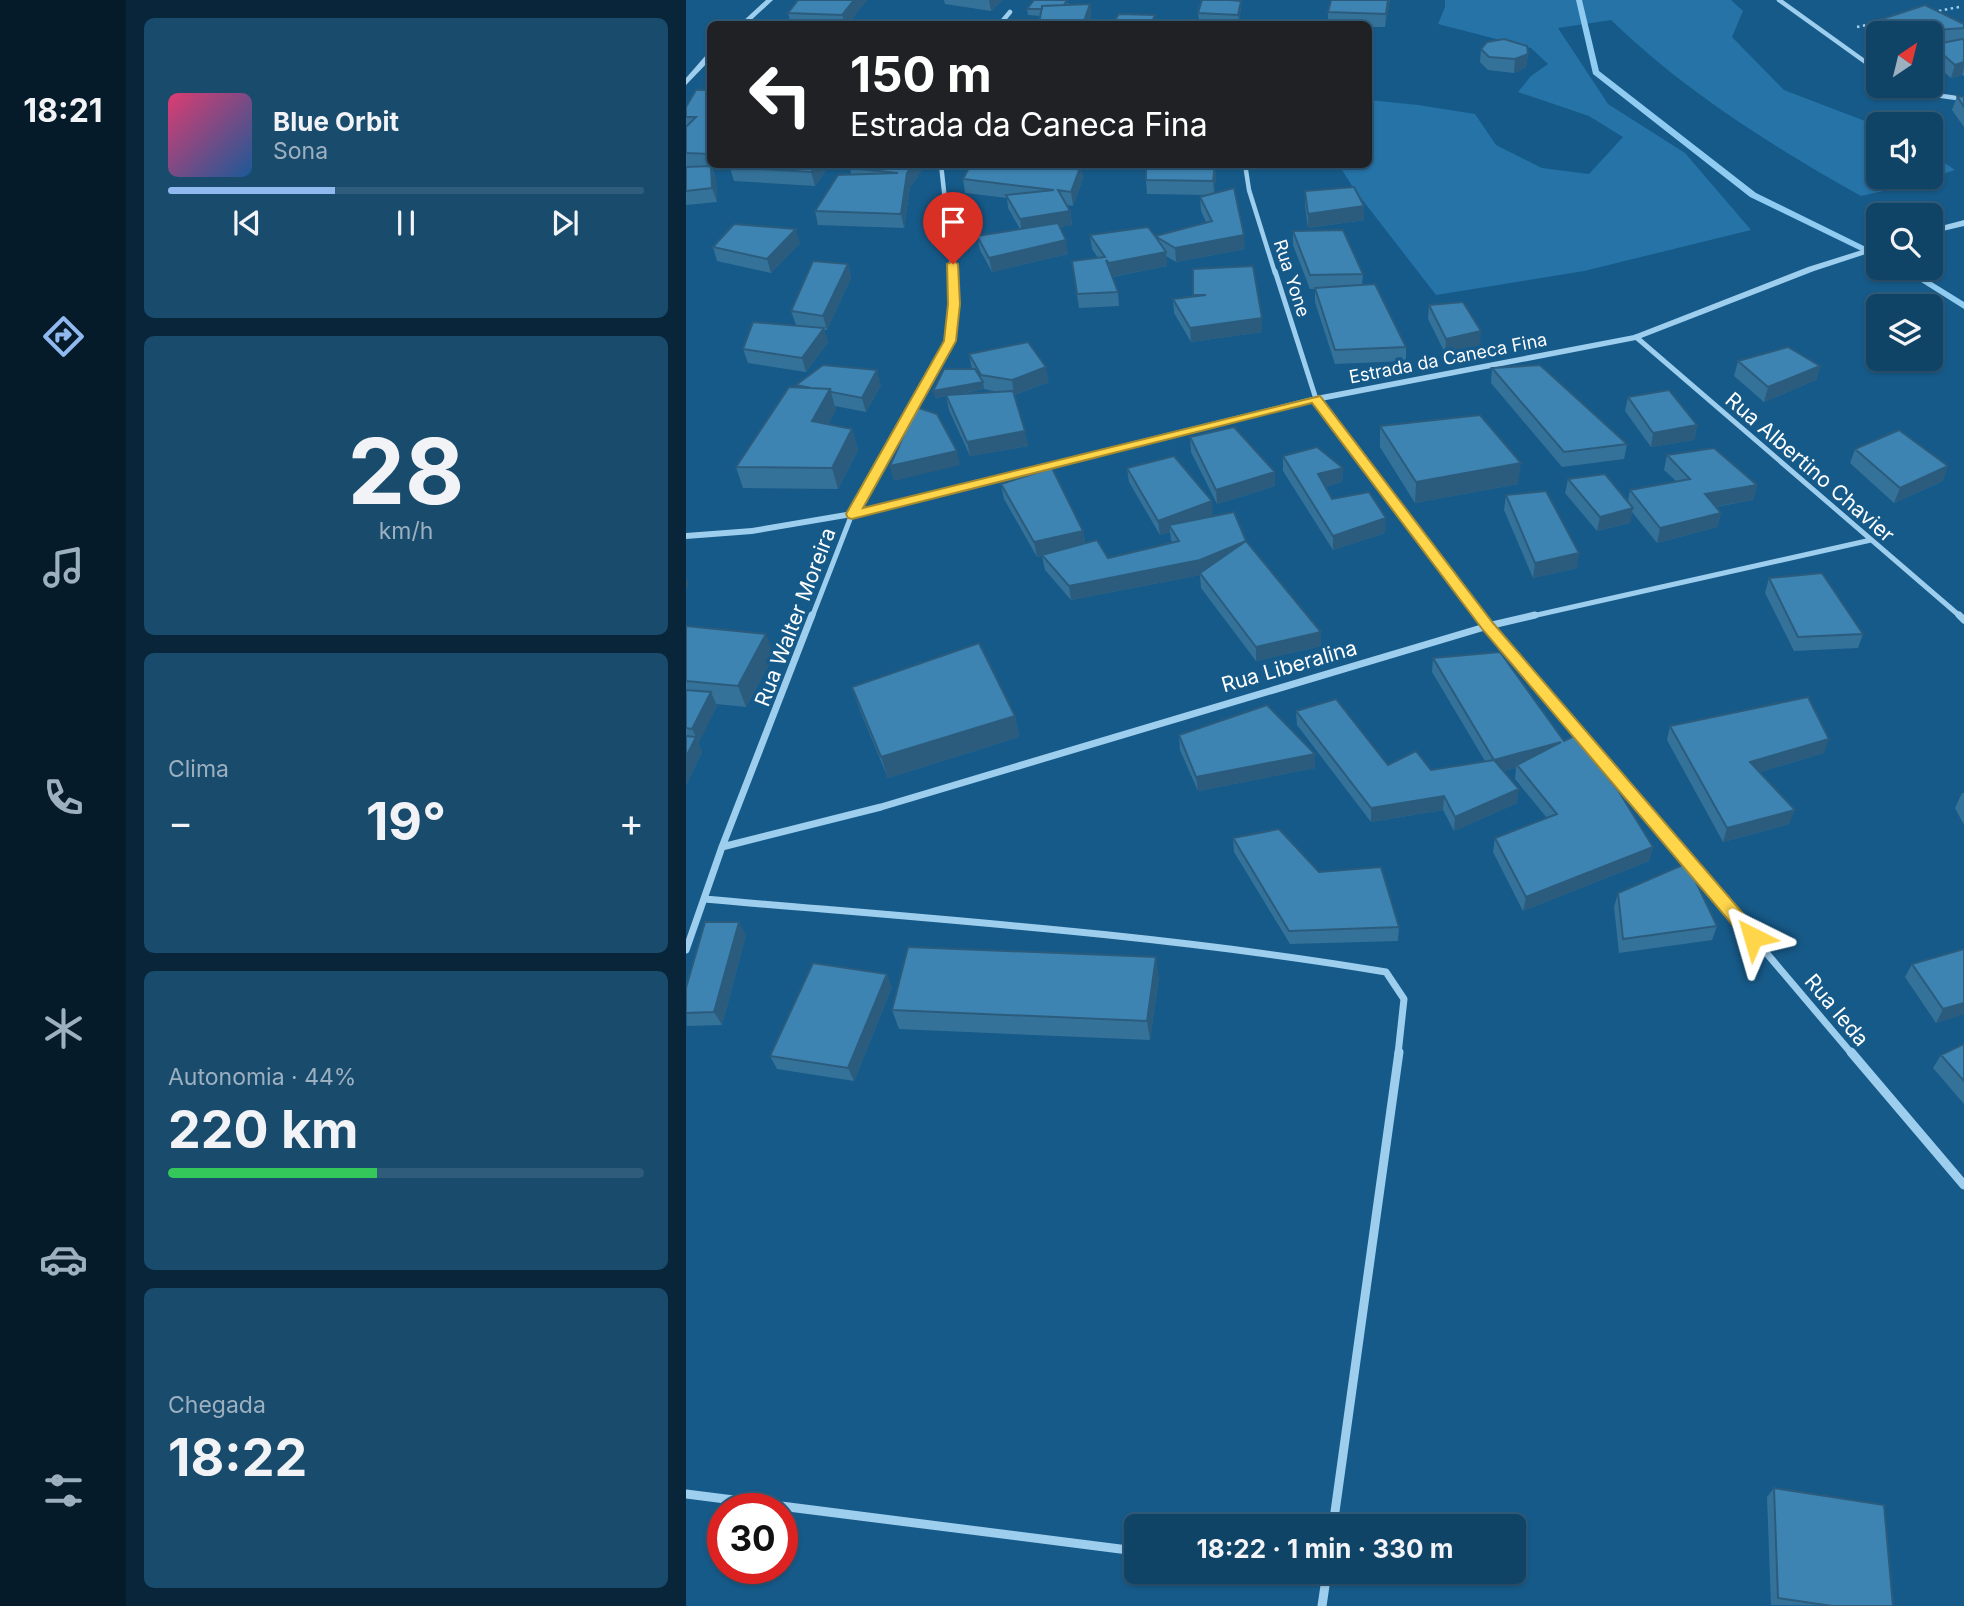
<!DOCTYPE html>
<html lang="pt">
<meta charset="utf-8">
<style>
body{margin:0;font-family:Inter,sans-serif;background:#194b6d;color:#f1f3f6;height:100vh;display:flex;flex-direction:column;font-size:26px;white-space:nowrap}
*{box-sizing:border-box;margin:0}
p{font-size:23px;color:#9cb0c0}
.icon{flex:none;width:38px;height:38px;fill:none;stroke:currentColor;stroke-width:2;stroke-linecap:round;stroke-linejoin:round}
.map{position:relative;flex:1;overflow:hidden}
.drawer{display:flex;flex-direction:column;gap:18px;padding:18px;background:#092539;width:560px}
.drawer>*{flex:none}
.banner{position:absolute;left:21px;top:21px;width:665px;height:147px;border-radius:10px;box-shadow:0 2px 5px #0004,0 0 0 2px #305c7b;background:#202124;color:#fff;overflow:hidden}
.needle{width:46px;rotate:35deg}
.tools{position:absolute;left:1180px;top:21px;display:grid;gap:14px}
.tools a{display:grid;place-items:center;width:77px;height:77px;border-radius:10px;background:#104467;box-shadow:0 2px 5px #0004,0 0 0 2px #305c7b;font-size:35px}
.speed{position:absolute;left:21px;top:1493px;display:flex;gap:14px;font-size:35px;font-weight:700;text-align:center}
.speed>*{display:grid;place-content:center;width:91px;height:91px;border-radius:50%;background:#104467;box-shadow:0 2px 5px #0004,0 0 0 2px #305c7b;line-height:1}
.speed .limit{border:10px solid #d22;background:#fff;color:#111}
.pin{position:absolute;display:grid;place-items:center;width:60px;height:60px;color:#fff;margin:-72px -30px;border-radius:50% 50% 50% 0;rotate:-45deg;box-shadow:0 0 7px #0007}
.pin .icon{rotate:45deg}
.me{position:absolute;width:77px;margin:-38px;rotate:320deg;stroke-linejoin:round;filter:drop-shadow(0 0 5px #0008)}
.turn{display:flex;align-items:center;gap:24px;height:147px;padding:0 28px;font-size:32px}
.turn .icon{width:91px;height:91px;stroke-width:2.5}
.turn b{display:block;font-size:49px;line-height:60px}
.big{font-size:52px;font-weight:700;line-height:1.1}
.drawer .widget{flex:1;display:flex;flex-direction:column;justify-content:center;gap:10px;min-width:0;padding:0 24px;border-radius:10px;background:#194b6d}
.drawer .dial{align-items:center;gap:0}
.dial b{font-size:91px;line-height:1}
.song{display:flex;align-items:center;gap:21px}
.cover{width:84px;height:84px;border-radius:10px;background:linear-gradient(135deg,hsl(340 70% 55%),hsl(210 70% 35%))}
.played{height:7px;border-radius:4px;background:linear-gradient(90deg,#90b9f0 35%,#305c7b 35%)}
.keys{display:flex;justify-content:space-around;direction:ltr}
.heat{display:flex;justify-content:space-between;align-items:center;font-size:38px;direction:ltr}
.charge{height:10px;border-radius:5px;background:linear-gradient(90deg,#34c759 44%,#305c7b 0)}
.trip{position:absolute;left:438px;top:1514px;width:402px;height:70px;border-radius:10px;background:#104467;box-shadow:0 2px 5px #0004,0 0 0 2px #305c7b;font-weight:700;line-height:70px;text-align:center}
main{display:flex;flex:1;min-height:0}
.tabs{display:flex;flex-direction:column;width:126px;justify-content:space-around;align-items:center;background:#061b29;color:#9cb0c0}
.tabs .icon{width:49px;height:49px}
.tabs .selected{color:#90b9f0}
.tabs b{font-size:32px;color:#f1f3f6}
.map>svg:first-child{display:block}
.green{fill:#2573a7}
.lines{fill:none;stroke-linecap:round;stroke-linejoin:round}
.stream{fill:#90ccf1;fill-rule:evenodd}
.path{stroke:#9eceee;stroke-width:2.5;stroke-dasharray:2.5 3.5;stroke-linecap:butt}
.minor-far3{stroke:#9eceee;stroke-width:4.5}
.minor-far2{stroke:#9eceee;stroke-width:5}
.minor-far1{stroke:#9eceee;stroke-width:7}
.minor{stroke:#9eceee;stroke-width:9}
.tertiary{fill:#9eceee;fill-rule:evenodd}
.wall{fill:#357299;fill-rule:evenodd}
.shaded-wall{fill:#2b5c7d}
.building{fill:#3e84b2;stroke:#2b5c7d;stroke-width:2}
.route{fill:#ffd54a;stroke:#a68a30;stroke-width:2}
.labels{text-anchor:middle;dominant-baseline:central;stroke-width:7;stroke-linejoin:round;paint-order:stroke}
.far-street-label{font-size:18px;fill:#fff;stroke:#165a89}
.street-label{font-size:21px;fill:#fff;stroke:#165a89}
</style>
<main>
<nav class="tabs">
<b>18:21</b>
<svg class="icon selected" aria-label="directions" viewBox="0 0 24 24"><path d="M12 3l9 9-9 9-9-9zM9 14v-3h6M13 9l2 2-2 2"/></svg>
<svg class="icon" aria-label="music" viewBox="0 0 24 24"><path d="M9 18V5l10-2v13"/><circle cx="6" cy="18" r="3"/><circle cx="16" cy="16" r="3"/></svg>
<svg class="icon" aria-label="phone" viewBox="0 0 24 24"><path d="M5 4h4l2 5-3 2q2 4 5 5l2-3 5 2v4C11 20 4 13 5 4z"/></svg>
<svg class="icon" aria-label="climate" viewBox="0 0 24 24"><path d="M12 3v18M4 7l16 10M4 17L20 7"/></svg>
<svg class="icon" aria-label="car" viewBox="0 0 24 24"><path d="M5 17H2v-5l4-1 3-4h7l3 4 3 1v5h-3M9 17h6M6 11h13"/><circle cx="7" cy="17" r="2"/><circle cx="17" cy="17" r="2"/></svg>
<svg class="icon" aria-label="filters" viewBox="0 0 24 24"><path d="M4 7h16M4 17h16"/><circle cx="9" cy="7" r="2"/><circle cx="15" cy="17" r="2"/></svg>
</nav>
<section class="drawer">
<div class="widget">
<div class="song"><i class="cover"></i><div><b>Blue Orbit</b><p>Sona</p></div></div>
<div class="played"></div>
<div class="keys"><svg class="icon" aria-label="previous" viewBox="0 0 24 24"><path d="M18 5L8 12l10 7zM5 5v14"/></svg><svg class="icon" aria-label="pause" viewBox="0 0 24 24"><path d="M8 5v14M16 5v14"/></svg><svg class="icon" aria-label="next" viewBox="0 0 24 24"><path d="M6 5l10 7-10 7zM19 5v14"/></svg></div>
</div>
<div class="widget dial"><b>28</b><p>km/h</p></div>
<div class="widget"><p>Clima</p>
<div class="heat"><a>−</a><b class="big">19°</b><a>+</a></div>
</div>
<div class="widget"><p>Autonomia · 44%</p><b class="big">220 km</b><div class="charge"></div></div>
<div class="widget"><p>Chegada</p><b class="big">18:22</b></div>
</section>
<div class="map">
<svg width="1278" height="1606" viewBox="0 0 1278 1606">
<rect width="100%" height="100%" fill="#165a89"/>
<!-- green -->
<path class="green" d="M759 0H1045L1057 11 1046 37 1098 90 1192 126V177H1244V153L1269 170 1220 186 1175 196C1086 146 998 91 925 20L872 28 922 104 999 153 1065 230 898 271 750 295 668 189 653 165 682 164 683 100 732 105 789 114 810 145 856 168 903 174 937 137 903 116 832 92 845 76 862 64 845 48 752 24 759 7Z"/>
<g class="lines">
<!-- stream -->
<path class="stream" d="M890 0H896L913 71 1070 193 1192 253V259L1064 197 907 74Z
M1213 268H1223L1278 302V309Z"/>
<!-- path -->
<path class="path" d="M1247 12 1273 7
M1171 27 1200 21"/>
<!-- minor-far3 -->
<path class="minor-far3" d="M1093 0 1192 71
M314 24 324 12
M1216 86 1234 93 1278 99
M255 164 267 273
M559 164 563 190 589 273"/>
<!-- minor-far2 -->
<path class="minor-far2" d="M589 271 630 399 795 617
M950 337 1275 617
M126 617 166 514 264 341 268 304 267 271
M842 617 1185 540"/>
<!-- minor-far1 -->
<path class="minor-far1" d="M794 615 1166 1054
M1273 615 1278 620
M36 847 195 807 802 626 849 615
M18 899C246 919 474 934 700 972L718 999 712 1054
M0 950 36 847 126 615"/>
<!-- minor -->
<path class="minor" d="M1165 1052 1278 1185
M0 1494 450 1551
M647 1526 713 1052
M611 1572 640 1575
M636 1606 641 1572"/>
<!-- tertiary -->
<path class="tertiary" d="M80 0H87L61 24H54Z
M21 54H24V60L0 85V78Z
M1278 220V226L1244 234V229Z
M1192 245V250L1128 271 950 340 630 402 166 517 66 534 0 539V533L66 528 166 511 630 396 948 335 1122 267Z"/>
</g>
<!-- wall -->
<path class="wall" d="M112 0H181L162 24H105L102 13Z
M258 0H316L305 11 259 4Z
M704 0 699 27H682V24H642V12Z
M383 3 382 5 404 4 405 17 403 24H353L355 16 342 15 341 9Z
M555 7 553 21 513 20 512 13Z
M1196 19 1278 24V76L1276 75 1265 78 1244 60V52L1246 45 1263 42 1244 43V33H1196L1193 32Z
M795 49 842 54 840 67 828 73 802 70 794 62Z
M24 60V77L21 65Z
M24 90V164H144L129 186 48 181 44 168 26 167 30 180 31 202 0 205V167H8H0V107Z
M1271 96 1278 97V127L1266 110Z
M529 164 530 176 528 193 559 249 490 262 480 256 481 266 426 277 432 292 433 306 393 308 386 261 412 258 406 249 404 235 469 236 520 222 515 211 514 197 522 195 461 194 460 180Z
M395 165 397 178 387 206 381 205 384 211 386 225 374 227 382 254 306 272 294 250 291 236 334 229 322 208 321 198 279 193 277 179Z
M238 167 224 187 218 228 132 225 129 211 165 174 164 168Z
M619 191 678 206V220L622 228 619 205Z
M607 231 677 274 676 285 720 347V361L649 364 629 302V289H624L607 245Z
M114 243 85 273 31 261 27 247Z
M162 264 165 278 141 330H138L142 342 120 372 62 363 57 349 110 325 105 311Z
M507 269 576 332 505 342 488 313 487 299 507 296Z
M743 305 794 345 759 353 742 319Z
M283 354 363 382 329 395 342 446 284 456 263 410 260 396 249 398 286 369ZM298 389 312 392 269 395Z
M1052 361 1134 366 1130 380 1078 402 1048 376Z
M806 368 941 444 938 459 876 467 805 383Z
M110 385H195L180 412 149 406 150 410 142 424 166 429 172 450 152 489 57 488 50 467 111 387Z
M942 397 1011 425 1008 440 965 447 939 411Z
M694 426 832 484 729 503 694 447Z
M504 437 589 486 531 504 505 452Z
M1169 449 1257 481 1208 503 1164 463Z
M981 455 1071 485 1067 500 1029 507 1035 513 1031 527 971 543 946 512 944 523 911 531 879 493 882 479 942 501 944 490 990 481 978 470Z
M597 456 657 468 656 482 639 487 646 499 699 533 647 550 597 471Z
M441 468 527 516 560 541 635 646 570 661 515 588 514 575 385 600 359 570 356 556 351 557 318 499 315 484 397 531 399 543 422 558 487 543 485 540 484 532 474 535 443 482Z
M820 495 891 568 847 578 818 510Z
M1083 578 1177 634 1172 648 1108 651 1079 593Z
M0 626 88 655 60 707 30 704 31 706 12 743 16 752 0 785Z
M747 658 878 741 967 847 963 861 837 911 807 852 809 838 861 818 829 779 830 768 817 771 831 803 768 831 757 810 685 822 611 725 610 711 702 765 745 770 799 761 746 672Z
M166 687 329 716 333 737 202 778 173 708Z
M984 726 1138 753 1074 772 1103 824 1037 842 981 740Z
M493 735 629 768 512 791 494 750Z
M1276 793H1278V825L1269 808Z
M547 838 633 872 713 927 712 941 604 944 548 852Z
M932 893 1031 926 1026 940 933 953 928 907Z
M60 935 36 1025 1 1026 0 988Z
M1226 964 1278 1014 1250 1023 1219 977Z
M473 977 464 1040 213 1029 206 1010Z
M206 987 168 1081 91 1069 84 1056Z
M1278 1044V1104L1247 1068 1255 1055Z
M1088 1488 1207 1606 1085 1605 1081 1497Z"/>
<!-- shaded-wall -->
<path class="shaded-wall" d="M168 0H181L162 24H159L156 15Z
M303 0H316L305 11Z
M702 0H704L699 27 700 14Z
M555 1V7L553 21 552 15Z
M404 4 405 17 403 24H397Z
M469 15 470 24H465Z
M842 54 840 67 828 73 829 59Z
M1278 62V67L1276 75 1265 78 1269 65Z
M131 164H144L129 186 125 172Z
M227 164H238V167L224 187 218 228 215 214 221 173Z
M529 164 530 176 528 195 527 181Z
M395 165 397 178 387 206 385 192Z
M25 166 30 180 31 202 26 188Z
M678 206V220L622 228V214Z
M384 211 386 225 336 233 334 219Z
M110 229 114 243 85 273 81 259Z
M558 235 559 249 490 262 489 248Z
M380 240 382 254 306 272 303 258Z
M480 252 481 266 425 277 423 263Z
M162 264 165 278 141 330 137 316Z
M576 318V332L505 342 504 328Z
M138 328 142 342 120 372 116 358Z
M795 331 794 345 759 353 760 339Z
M1134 366 1130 380 1078 402 1082 387Z
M360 367 363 382 328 395 326 380Z
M191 370 195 385 180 412 176 398Z
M297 382 298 389 249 398 247 391Z
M144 389 150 410 132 442 126 421Z
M1011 425 1008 440 965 447 967 433Z
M166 429 172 450 152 489 146 468Z
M339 431 342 446 284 456 281 442Z
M271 451 274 465 208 481 204 466Z
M835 463 832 484 729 503 730 482Z
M1262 466 1257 481 1208 503 1214 488Z
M657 468 656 482 632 489V474Z
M589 472V486L531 504 530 490Z
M1071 485 1067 500 1015 509 1019 494Z
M526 501 527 516 483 525 484 532 474 535 472 521Z
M947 508 944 523 911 531 914 517Z
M1035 513 1031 527 971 543 974 528Z
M700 518 699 533 647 550V536Z
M397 531 400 545 351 557 348 542Z
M560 541 514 573V575L385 600 383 586Z
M893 553 891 568 847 578 849 563Z
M0 577 3 584 0 589Z
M635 632V646L570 661V647Z
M80 634 88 655 60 707 52 686Z
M25 692 31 706 13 743 6 729Z
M329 716 333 737 202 778 195 757Z
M10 737 16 752 0 785V757Z
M1143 739 1138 753 1060 776 1064 762Z
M875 742 831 765 830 768 806 774 808 760Z
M629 754V768L512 791 510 777Z
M833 789 831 803 768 831 769 817Z
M758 796 757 810 685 822V808Z
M1109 810 1103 824 1037 842 1041 828Z
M967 847 963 861 837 911 840 897Z
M53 922 60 935 36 1025 28 1012Z
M470 957 473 977 464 1040 461 1021Z
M201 974 206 987 168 1081 162 1068Z
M1278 1003V1014L1250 1023 1257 1009Z"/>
<!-- building -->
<path class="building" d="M112 0H168L156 15 102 13Z
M348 0H381L378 5 356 6V9H341Z
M516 0H542L555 1 552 15 512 13Z
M645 0H702L700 14 642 12Z
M404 4 397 24H353L356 6Z
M1239 5 1278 24V28L1222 32 1196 19Z
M433 14 469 15 465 24H426Z
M489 20 542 23 541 24H486Z
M818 39 841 46 842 54 829 59 803 57 795 49 801 42Z
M1276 39 1278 40V62L1269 65 1246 45Z
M10 90H24V154L0 153V127L10 117H0V107Z
M1271 96 1278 97V107Z
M46 164H131L125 172 44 167Z
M168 164H227L221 173 215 214 129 211 152 175 212 173 164 168Z
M285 164H394L395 165 385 192 372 190 384 211 334 219 320 195 368 190 277 179Z
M460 164H529L527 181 460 180Z
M25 166 26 188 0 191V167Z
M668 187 678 206 622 214 619 191Z
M548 188 558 235 489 248 469 236 480 252 423 263 420 260 432 292 391 294 386 261 419 257 404 235 462 227 469 236 526 221 514 197Z
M372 223 380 240 303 258 291 236Z
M48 224 110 229 81 259 27 247Z
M657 230 677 274 624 275 607 231Z
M127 261 162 264 137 316 105 311Z
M567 266 576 318 504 328 487 299 520 295H507V269Z
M689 284 720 347 649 350 629 288Z
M777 302 795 331 760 339 743 305Z
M67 322 138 328 116 358 57 349Z
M342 342 360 367 326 380 295 375 283 354Z
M1102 347 1134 366 1082 387 1052 361Z
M137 365 191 370 176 398 145 392 144 389 125 388 110 385Z
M854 365 941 444 878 452 806 368Z
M258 369H289L297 382 247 391Z
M103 387 144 389 126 421 166 429 146 468 50 467Z
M983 390 1011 425 967 433 942 397Z
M327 391 339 431 281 442 260 395Z
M230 407 251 414 271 451 204 466Z
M794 415 835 463 730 482 694 426Z
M548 427 589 472 530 490 504 437Z
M1213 430 1262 466 1214 488 1169 449Z
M631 447 657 468 632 474 646 499 683 492 700 518 647 536 597 456Z
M1028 448 1071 485 1019 494 1035 513 974 528 944 490 1004 479 981 455Z
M488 456 526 501 472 521 441 468Z
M366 468 397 531 348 542 315 484Z
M919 474 947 508 914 517 882 479Z
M860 491 893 553 849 563 820 495Z
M548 512 560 541 635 632 570 647 514 573 560 541 514 560 383 586 356 555 411 540 422 558 493 541 483 525Z
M1136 573 1177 634 1112 637 1083 578Z
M0 626 80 634 52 686 0 681Z
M293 643 329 716 195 757 166 687Z
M814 652 878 741 888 736 932 790 967 847 840 897 809 838 871 814 831 765 875 742 808 760 747 658Z
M0 690 25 692 6 729 0 728Z
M1122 697 1143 739 1064 762 1109 810 1041 828 984 726Z
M650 699 702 765 730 751 745 770 808 760 833 789 769 817 758 796 685 808 610 711Z
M581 705 629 754 510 777 493 735Z
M0 736 10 737 0 757Z
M593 829 633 872 695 867 713 927 603 931 547 838Z
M1001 863 1031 926 937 939 932 893Z
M19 922H53L28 1012 0 1013V988Z
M222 947 470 957 461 1021 206 1010Z
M1278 949V1003L1257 1009 1226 964Z
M127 963 201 974 162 1068 84 1056Z
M1278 1044V1081L1255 1055Z
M1088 1488 1198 1505 1207 1606H1146L1092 1598Z"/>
<!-- route -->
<path class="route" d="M267 261 272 264 274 304 270 341 177 508 634 396 807 623 1073 932 1075 937 1073 942H1061L797 630 626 403 166 519 162 518 160 514 258 341 262 304 261 264Z"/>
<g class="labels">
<!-- far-street labels -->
<g class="far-street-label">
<text transform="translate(606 278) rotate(72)">Rua Yone</text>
<text transform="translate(762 358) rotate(-11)">Estrada da Caneca Fina</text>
</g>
<!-- street labels -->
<g class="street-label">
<text transform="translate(1124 467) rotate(41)">Rua Albertino Chavier</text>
<text transform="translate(109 617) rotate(-69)">Rua Walter Moreira</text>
<text transform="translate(603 666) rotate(-16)">Rua Liberalina</text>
<text transform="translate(1151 1010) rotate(50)">Rua Ieda</text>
</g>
</g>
</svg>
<div class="tools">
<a><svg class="needle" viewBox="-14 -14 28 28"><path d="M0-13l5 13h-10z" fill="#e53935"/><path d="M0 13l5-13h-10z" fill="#9cb0c0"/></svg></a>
<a><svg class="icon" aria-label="sound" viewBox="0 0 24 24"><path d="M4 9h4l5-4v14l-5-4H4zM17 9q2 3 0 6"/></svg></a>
<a><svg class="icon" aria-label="search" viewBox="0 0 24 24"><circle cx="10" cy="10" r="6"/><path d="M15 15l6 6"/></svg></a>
<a><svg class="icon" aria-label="layers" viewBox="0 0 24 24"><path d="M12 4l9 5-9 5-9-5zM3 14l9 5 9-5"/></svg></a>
</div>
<div class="speed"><div class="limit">30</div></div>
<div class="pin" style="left:267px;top:264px;background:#d93025"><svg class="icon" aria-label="arrive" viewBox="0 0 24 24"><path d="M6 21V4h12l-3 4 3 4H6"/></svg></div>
<svg class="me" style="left:1067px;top:937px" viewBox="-20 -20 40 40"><path d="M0-17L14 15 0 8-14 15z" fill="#ffd54a" stroke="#fff" stroke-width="4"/></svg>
<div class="trip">18:22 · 1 min · 330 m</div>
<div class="banner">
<div class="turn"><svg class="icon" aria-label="left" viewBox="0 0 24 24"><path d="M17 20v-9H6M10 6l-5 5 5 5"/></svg><div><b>150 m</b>Estrada da Caneca Fina</div></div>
</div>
</div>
</main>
